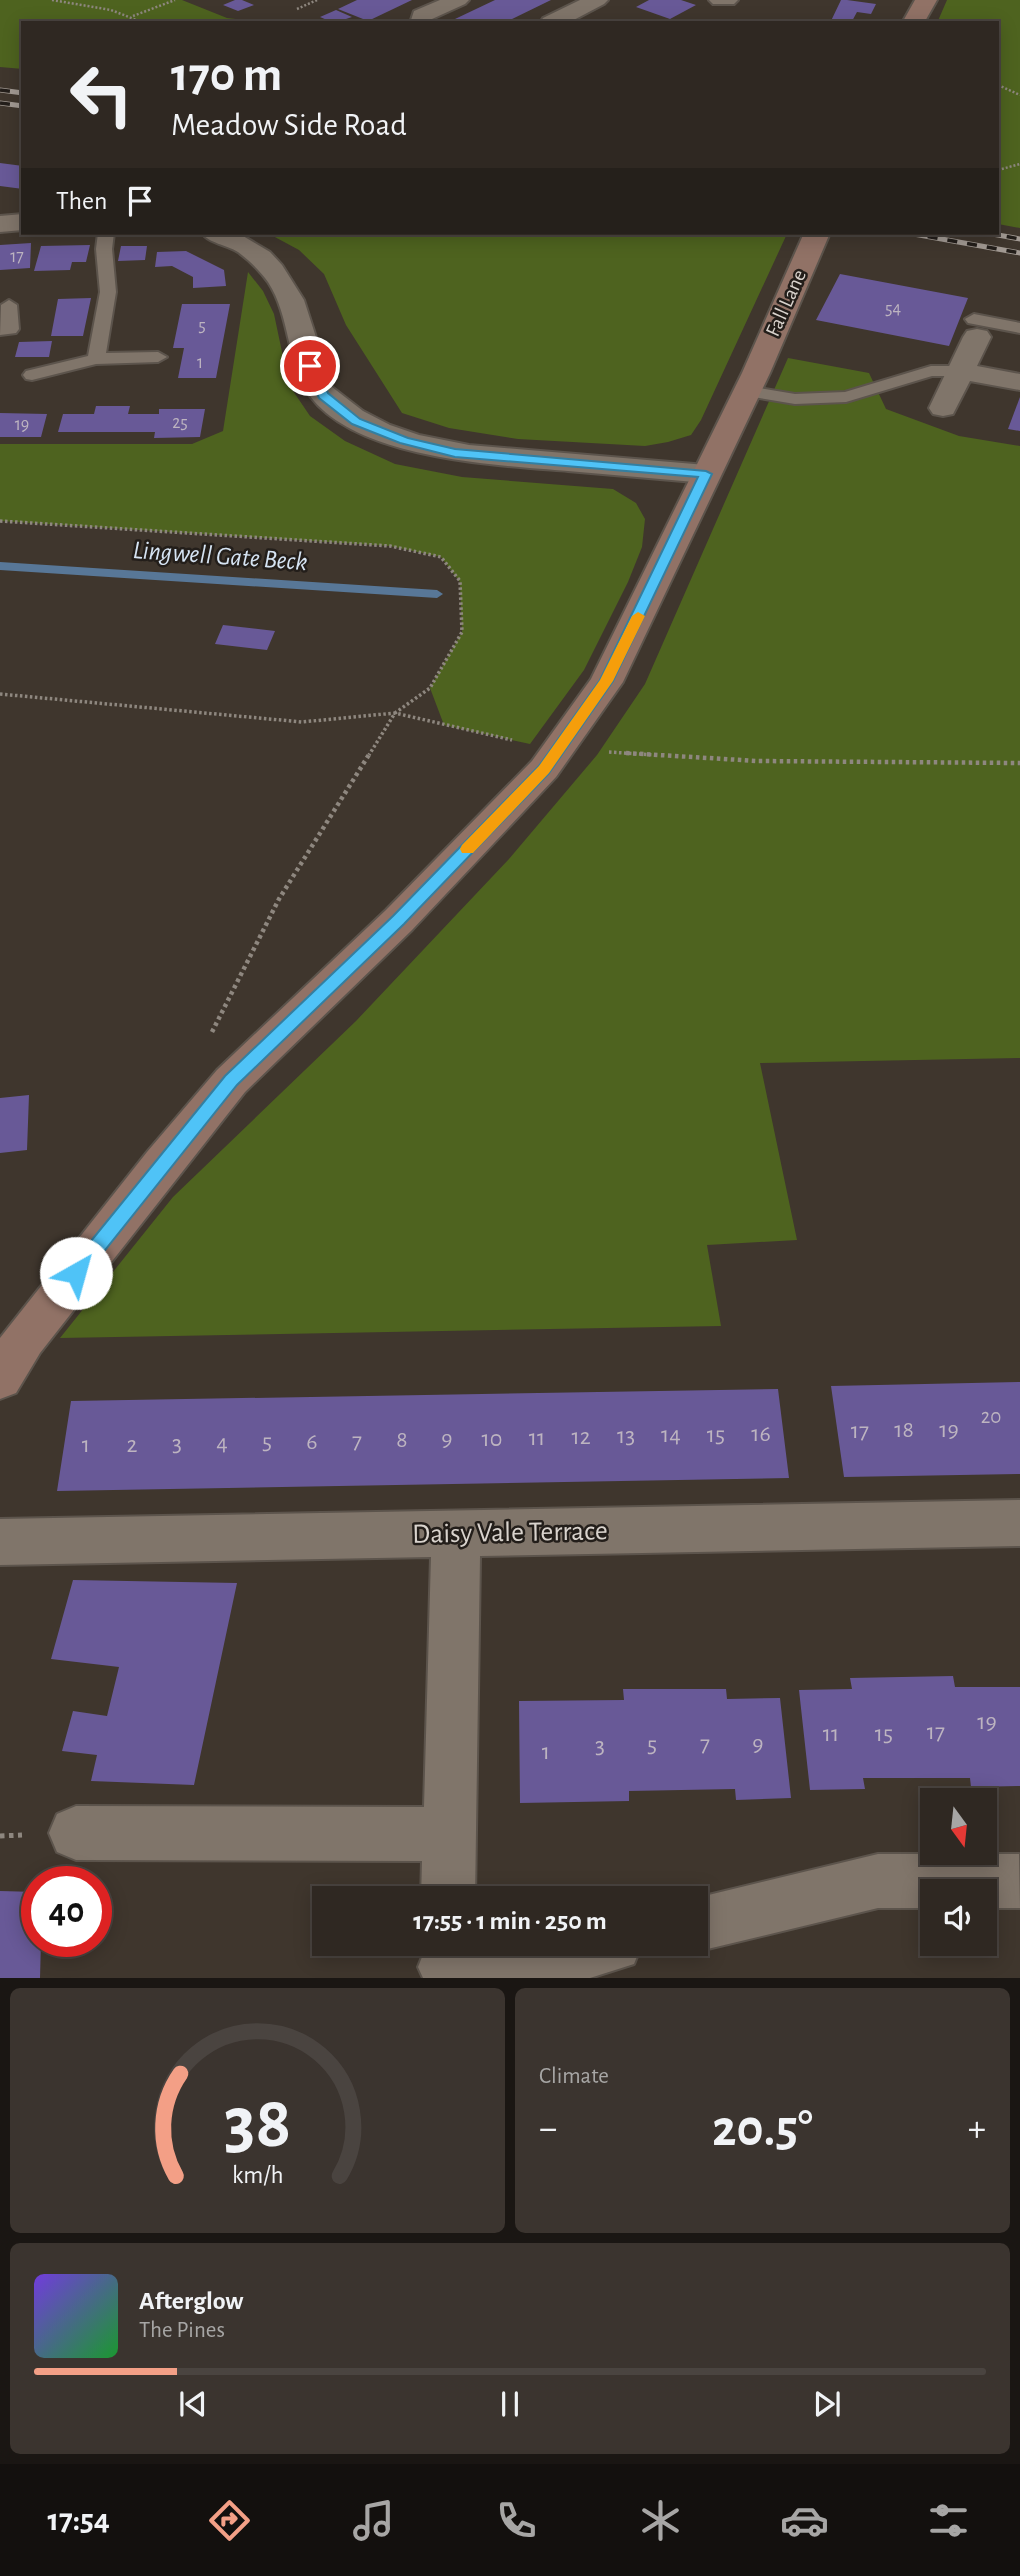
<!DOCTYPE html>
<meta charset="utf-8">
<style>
body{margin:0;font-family:"Alegreya Sans",sans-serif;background:#3b342f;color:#f1f3f6;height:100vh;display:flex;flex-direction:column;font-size:26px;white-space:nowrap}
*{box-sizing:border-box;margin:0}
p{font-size:23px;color:#a7a6a5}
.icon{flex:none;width:38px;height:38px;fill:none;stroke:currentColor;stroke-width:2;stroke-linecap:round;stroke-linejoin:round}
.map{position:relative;height:1978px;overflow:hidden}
.side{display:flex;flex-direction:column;gap:10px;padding:10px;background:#1a1613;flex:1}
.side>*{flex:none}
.guide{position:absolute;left:21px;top:21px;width:978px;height:214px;border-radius:0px;box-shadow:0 4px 18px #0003,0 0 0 2px #4a4440;background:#2f2822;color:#f1f3f6;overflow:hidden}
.needle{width:46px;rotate:165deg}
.tools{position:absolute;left:920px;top:1788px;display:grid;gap:14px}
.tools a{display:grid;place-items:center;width:77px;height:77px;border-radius:0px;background:#2f2822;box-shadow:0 4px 18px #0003,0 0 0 2px #4a4440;font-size:35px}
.speed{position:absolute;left:21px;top:1866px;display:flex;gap:14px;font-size:35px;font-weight:700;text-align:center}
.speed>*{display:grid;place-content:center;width:91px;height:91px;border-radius:50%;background:#2f2822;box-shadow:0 4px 18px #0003,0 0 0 2px #4a4440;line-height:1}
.speed .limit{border:10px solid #d22;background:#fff;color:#111}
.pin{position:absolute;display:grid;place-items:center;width:60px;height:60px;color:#fff;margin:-30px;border:4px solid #fff;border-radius:50%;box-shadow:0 2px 7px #0007}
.me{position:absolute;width:77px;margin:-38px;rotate:38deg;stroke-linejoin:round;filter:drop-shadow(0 0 5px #0008)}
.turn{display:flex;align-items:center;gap:24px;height:147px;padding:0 35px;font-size:32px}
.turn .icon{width:91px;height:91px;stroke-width:2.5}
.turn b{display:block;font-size:49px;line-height:60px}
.then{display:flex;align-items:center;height:66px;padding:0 35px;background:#0003;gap:14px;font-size:26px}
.big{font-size:52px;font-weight:700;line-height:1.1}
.side .widget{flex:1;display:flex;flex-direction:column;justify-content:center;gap:10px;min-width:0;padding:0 24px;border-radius:10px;background:#3b342f}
.side .dial{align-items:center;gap:0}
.dial svg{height:182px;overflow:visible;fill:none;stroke:#4a4440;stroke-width:7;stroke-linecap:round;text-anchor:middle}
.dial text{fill:#f1f3f6;stroke:none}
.song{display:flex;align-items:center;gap:21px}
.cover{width:84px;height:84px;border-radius:10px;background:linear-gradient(135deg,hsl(260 70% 55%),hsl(130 70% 35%))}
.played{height:7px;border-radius:4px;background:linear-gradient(90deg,#f39f86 15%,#4a4440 15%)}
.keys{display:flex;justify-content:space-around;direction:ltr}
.heat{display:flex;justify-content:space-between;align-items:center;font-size:38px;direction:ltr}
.side .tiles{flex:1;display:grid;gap:10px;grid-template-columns:1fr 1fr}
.widget:last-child{grid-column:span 2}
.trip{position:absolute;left:312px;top:1886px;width:396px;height:70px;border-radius:0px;background:#2f2822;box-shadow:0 4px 18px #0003,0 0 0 2px #4a4440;font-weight:700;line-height:70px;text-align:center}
.tab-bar{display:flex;height:112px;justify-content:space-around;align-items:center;background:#13100e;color:#a7a6a5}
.tab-bar .icon{width:49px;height:49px}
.tab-bar .active{color:#f39f86}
.tab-bar b{font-size:32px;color:#f1f3f6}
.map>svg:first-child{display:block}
.green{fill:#4e631f}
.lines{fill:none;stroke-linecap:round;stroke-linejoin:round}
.stream{fill:#587797;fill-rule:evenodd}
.building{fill:#685997}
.lane-casing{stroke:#5c544c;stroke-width:4}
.street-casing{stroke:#5c544c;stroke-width:4}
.secondary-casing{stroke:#5c544c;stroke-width:4}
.path-far3{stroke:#8e877f;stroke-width:2.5;stroke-dasharray:2 2;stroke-linecap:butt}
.path-far2{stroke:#8e877f;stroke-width:3.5;stroke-dasharray:2.5 2.5;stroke-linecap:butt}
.path-far1{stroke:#8e877f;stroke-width:4.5;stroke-dasharray:3.5 3.5;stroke-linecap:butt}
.path{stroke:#8e877f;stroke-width:5;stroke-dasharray:4.5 4.5;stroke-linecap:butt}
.lane{fill:#80756a;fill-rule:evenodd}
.street{fill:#80756a;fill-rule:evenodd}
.secondary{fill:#917266;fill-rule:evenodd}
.rail-casing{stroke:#a29a93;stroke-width:5}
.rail{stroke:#231e1a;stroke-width:3.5;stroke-dasharray:10;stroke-linecap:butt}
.route{fill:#4fc3f7;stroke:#337fa1;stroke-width:2}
.slow{fill:#f59e0b}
.labels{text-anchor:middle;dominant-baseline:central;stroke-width:5;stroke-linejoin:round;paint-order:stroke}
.far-number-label{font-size:18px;fill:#bdb4c0}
.far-street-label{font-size:21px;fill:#d9d3cd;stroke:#231e1a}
.number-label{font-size:21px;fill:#bdb4c0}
.near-number-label{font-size:24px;fill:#bdb4c0}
.water-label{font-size:26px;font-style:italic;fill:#d6e4f3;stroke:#231e1a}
.near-street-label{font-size:28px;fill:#d9d3cd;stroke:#231e1a}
</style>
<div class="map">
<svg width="1020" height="1978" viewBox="0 0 1020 1978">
<rect width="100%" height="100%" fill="#3f362d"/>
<!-- green -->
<path class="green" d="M0 0H182L227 18 272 23H23V69L0 67Z
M947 0H1020V228L998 224V23H937Z
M275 233H766L786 236 701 420 691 435 668 442 645 446 518 439 449 428 402 413 346 325 324 274 299 250 273 236Z
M248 272 263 291 274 314 289 385 310 416 345 441 395 464 462 477 613 489 636 503 645 519 642 547 628 582 584 670 530 744 444 725 430 688 462 632 460 582 441 557 390 546 0 521V444H192L223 431Z
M788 358 869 373 886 409 959 436 1020 446V1058L760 1063 797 1240 707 1245 721 1326 60 1338 173 1197 356 1021 509 859 597 755 645 684Z"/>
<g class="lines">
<!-- stream -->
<path class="stream" d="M0 562 437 590 443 594 437 598 0 570Z"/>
</g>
<!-- building -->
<path class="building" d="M235 0H242L254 5 238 11 223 5Z
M357 0H412L368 21 338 9Z
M495 0H551L504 23H464L455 19Z
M649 0H681L696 5 670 19 636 7Z
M841 0H847L876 4 871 14 857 12 851 23H830Z
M336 10 352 17 334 23 320 17Z
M0 163 23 166V189L0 186Z
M31 243 30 268 0 270V245Z
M90 245 86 262H72L70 270 34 271 41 246Z
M121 246H147L145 260 118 261Z
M186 251 224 270 226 286 193 288V277L172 266 155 267 157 252Z
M840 274 968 298 949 346 816 320Z
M91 298 83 336H51L58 299Z
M182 304H230L216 378H178L184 348H173Z
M52 341 49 357H15L19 342Z
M1020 397V431L1008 429Z
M96 406H130L128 414H159V409H205L200 437 154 438 155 432H58L63 414H94Z
M0 413 47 414 41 437H0Z
M223 625 275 631 267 650 215 644Z
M29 1095 27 1150 0 1153V1098Z
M1020 1382V1474L844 1477 831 1386Z
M778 1389 789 1478 57 1491 71 1401Z
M73 1580 237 1583 194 1785 91 1781 97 1755 62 1751 73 1711 107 1716 119 1667 51 1659Z
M953 1676 955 1687H1020V1786L971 1787 970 1778H863L865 1789 810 1790 799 1690 852 1689 850 1678Z
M623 1689H726L727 1699 780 1698 791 1798 736 1800 735 1789 629 1791V1801L520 1803 519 1701 624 1700Z
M0 1891 37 1892V1941H41L40 1978H0Z"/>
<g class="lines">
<!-- lane casing -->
<g class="lane-casing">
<path id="lane" d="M98 233H114L112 249 116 292 106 353 158 352 167 357 158 362 96 364 32 380 26 379 23 375 26 371 88 356 100 292 96 249Z
M9 300 17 305 19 329 16 333 0 335 1 305Z
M974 314 1020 323V333L968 323 965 319Z
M931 366H962L971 371 962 376H932L846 402 795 404 747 396 738 391 747 386 795 394 845 392Z"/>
</g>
<!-- street casing -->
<g class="street-casing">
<path id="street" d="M440 0H469L465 4 432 19V23H410L414 11Z
M580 0H608L604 4 568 23H540L543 18Z
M709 0H738L734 4H713Z
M23 214V230L0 232V216Z
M202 233H238L270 252 282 265 304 300 332 387 363 411 390 425 419 435 469 445 706 465 716 468 721 474 716 480 706 483C660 479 614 475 568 471 496 465 357 459 310 396 286 363 291 317 268 282 260 271 249 260 238 252 227 245 208 243 202 233Z
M977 329 987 331 991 337 977 366 1020 374V390L970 381 953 414 943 416 933 414 929 408 963 337 967 331Z
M1020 1500V1546L480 1556 475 1899H421L422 1861 76 1860 57 1852 49 1833 57 1814 76 1806 424 1807 431 1557 0 1565V1519Z
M878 1854H1019L1020 1908H985V1892H933V1908H878L695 1952 676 1944H695V1899H692Z
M434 1944H642L634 1964 590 1978H423L418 1967 426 1947Z"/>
</g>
<!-- secondary casing -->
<g class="secondary-casing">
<path id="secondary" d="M915 0H937L924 23H902Z
M804 233H830L770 373 623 682 556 777 412 930 245 1092 40 1353 16 1393 0 1399V1338L147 1152 217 1070 386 910 532 761 591 679 742 373Z"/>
</g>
<!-- path-far3 -->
<path class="path-far3" d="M52 0 111 10 144 23
M297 9 317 0
M133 16 175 0
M998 85 1020 95
M998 170 1020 164"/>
<!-- path-far2 -->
<path class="path-far2" d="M0 521 390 546 441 557 460 581 462 632 430 688 395 713 369 755
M0 694 302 722 395 713 512 740
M609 752 655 755"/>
<!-- path-far1 -->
<path class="path-far1" d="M626 753 757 761 1020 763
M212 1032 279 899 370 753"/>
<!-- path -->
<path class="path" d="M0 1836 22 1835"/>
<!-- lane -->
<use href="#lane" class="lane"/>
<!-- street -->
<use href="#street" class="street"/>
<!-- secondary -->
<use href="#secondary" class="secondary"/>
<!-- rail casing -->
<g class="rail-casing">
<path id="rail" d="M0 90 23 93
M0 103 23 106
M908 233 1020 253
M987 233 1020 239"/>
</g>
<!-- rail -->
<use href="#rail" class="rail"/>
</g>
<!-- route -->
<path class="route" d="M306 364H314L328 393 360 419 408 438 455 449 706 471 712 474 613 681 549 773 404 924 237 1085 82 1279 76 1281 69 1279 67 1273 69 1268 225 1076 393 916 539 766 600 680 698 477 455 457 400 443 352 424 319 398 304 366Z"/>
<!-- slow -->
<path class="slow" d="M638 612 645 616 613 681 549 773 473 853H462L460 849 462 845 539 766 600 680 632 616Z"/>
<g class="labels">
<!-- far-number labels -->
<g class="far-number-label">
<text x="17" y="257">17</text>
<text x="893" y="309">54</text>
<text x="202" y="326">5</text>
<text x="200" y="363">1</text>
<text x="180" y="423">25</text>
<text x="22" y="425">19</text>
</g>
<!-- far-street labels -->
<g class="far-street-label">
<text transform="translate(786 303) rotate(-66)">Fall Lane</text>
</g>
<!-- number labels -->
<g class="number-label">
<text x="991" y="1416">20</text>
</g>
<!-- near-number labels -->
<g class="near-number-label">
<text x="904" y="1430">18</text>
<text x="949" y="1430">19</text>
<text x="860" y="1431">17</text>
<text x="761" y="1434">16</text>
<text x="671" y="1435">14</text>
<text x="716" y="1435">15</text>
<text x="626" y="1436">13</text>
<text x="581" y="1437">12</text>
<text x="537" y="1438">11</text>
<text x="447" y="1439">9</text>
<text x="492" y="1439">10</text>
<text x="402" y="1440">8</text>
<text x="357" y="1441">7</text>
<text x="267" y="1442">5</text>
<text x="312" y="1442">6</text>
<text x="222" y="1443">4</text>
<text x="177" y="1444">3</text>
<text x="86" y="1445">1</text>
<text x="132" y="1445">2</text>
<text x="987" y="1722">19</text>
<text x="936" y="1732">17</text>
<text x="831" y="1734">11</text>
<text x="884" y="1734">15</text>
<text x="705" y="1744">7</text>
<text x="758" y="1744">9</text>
<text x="652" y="1745">5</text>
<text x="600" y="1746">3</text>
<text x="546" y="1752">1</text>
</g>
<!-- water labels -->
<g class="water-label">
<text transform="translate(220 556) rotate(4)">Lingwell Gate Beck</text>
</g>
<!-- near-street labels -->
<g class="near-street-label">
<text transform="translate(510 1533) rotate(-1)">Daisy Vale Terrace</text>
</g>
</g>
</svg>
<div class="tools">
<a><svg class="needle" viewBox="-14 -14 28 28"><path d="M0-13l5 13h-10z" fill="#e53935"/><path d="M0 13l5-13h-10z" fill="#a7a6a5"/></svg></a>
<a><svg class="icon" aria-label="sound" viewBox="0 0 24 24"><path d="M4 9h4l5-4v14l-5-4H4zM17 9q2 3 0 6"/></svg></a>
</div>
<div class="speed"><div class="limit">40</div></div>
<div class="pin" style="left:310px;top:366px;background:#d93025"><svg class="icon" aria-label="arrive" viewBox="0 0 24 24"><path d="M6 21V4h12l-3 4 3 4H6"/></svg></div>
<svg class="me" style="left:76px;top:1273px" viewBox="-20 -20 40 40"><circle r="19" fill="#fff"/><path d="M0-13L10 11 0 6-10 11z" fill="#4fc3f7"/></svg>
<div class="trip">17:55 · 1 min · 250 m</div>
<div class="guide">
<div class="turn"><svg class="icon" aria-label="left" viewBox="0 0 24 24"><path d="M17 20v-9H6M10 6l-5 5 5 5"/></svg><div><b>170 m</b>Meadow Side Road</div></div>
<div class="then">Then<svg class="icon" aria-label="arrive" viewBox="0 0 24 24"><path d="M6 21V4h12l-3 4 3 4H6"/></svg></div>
</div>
</div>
<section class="side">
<div class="tiles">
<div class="widget dial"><svg viewBox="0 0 100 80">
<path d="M14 69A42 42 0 1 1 86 69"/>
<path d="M14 69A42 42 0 0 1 16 24" stroke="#f39f86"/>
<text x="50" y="56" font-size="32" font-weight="700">38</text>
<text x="50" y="72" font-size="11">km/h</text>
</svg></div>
<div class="widget"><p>Climate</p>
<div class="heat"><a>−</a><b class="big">20.5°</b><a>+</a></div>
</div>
<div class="widget">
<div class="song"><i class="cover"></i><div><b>Afterglow</b><p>The Pines</p></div></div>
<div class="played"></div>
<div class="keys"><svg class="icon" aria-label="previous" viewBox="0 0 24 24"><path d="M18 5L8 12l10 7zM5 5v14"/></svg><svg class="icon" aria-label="pause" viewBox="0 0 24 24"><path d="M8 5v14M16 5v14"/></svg><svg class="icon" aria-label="next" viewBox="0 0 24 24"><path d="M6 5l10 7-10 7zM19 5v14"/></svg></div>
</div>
</div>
</section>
<nav class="tab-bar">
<b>17:54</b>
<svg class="icon active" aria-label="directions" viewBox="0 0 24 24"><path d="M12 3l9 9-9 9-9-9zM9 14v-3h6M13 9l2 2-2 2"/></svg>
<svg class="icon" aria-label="music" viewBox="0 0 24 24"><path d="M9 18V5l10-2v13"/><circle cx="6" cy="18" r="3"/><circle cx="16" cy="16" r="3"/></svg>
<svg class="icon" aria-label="phone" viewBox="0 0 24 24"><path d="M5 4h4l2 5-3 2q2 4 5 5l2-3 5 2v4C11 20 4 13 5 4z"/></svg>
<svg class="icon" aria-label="climate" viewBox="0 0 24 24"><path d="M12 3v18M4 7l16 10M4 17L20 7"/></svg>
<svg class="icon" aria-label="car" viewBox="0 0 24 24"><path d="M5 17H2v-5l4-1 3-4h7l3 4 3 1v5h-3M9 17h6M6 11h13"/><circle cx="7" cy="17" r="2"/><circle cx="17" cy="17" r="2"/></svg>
<svg class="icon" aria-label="filters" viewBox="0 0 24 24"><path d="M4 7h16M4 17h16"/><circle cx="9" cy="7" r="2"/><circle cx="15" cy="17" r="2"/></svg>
</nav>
